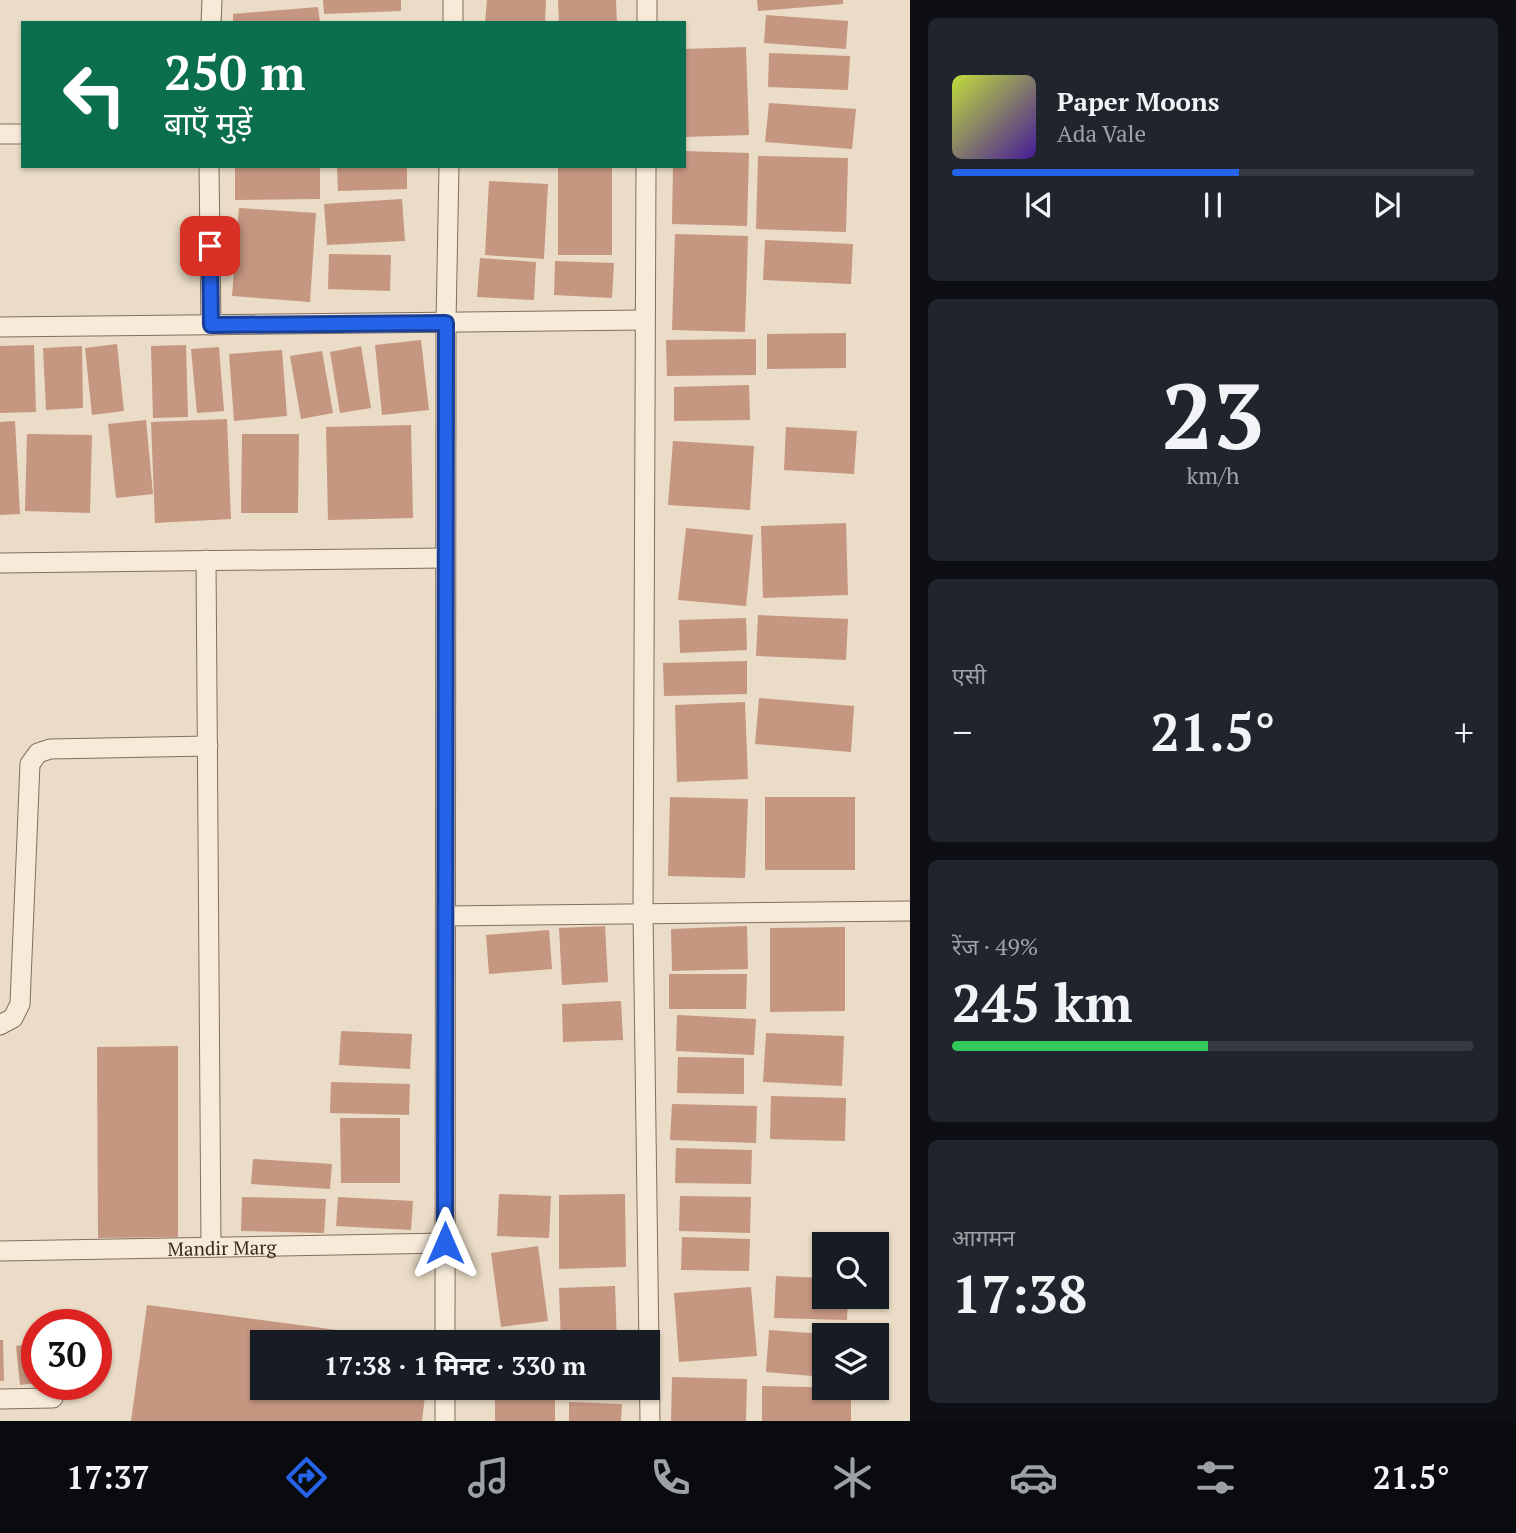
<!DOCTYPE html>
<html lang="hi">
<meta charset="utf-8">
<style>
body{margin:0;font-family:"PT Serif","Noto Sans Devanagari",serif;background:#20242c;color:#f1f3f6;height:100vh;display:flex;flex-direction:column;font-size:26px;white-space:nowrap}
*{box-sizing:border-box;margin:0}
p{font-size:23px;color:#9ea1a6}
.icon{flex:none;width:38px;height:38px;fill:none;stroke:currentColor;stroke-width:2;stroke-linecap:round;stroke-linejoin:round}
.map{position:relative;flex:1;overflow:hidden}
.panel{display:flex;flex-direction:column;gap:18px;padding:18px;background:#0d0f14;width:606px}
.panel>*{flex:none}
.top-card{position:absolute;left:21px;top:21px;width:665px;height:147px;border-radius:0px;box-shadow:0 2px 5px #0004;background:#0b6e4f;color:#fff;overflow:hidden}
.buttons{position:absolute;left:812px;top:1232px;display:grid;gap:14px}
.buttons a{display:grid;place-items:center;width:77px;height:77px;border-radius:0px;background:#171b24;box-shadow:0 2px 5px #0004;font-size:35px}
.speed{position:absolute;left:21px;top:1309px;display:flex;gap:14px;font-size:35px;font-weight:700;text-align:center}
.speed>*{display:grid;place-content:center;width:91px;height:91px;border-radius:50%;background:#171b24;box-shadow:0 2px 5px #0004;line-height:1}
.speed .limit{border:10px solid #d22;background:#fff;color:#111}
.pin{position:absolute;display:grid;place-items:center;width:60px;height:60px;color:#fff;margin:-30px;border-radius:14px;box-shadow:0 4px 10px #0006}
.me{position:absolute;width:77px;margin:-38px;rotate:0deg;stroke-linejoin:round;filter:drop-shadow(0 0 5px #0008)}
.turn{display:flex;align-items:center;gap:24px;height:147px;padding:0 28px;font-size:32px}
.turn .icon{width:91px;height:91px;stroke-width:2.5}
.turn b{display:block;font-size:49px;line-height:60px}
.big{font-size:52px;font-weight:700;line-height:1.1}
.panel .tile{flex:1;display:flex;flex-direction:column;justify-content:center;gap:10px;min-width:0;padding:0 24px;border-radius:10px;background:#20242c}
.panel .dial{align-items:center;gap:0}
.dial b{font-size:91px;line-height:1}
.song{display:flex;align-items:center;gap:21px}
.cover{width:84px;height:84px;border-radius:10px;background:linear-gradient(135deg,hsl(70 70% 55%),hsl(260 70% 35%))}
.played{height:7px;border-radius:4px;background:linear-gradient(90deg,#2563eb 55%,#363941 55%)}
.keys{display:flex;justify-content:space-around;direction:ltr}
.heat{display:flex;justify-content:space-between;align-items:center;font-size:38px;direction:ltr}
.charge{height:10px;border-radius:5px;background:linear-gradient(90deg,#34c759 49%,#363941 0)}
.trip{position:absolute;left:250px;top:1330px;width:410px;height:70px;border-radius:0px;background:#171b24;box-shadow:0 2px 5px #0004;font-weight:700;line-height:70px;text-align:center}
.menu{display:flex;height:112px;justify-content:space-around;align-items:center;background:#090b0e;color:#9ea1a6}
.menu .icon{width:49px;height:49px}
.menu .active{color:#2563eb}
.menu b{font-size:32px;color:#f1f3f6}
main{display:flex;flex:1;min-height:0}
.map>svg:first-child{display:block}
.building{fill:#c59680}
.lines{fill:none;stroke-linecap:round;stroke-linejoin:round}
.street-casing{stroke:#846e5e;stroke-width:21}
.street{stroke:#f6ead9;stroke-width:19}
.route-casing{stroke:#184099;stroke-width:18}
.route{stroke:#2563eb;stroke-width:12}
.labels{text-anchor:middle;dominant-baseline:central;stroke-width:7;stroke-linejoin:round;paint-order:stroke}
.street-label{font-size:19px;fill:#362820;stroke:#f2e7d5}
</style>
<main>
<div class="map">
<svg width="911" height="1421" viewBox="0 0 911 1421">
<rect width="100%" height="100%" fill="#eadcc6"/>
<!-- building -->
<path class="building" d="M323 0H401V11L324 14Z
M487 0H546L545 23H485Z
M558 0H616L617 23H559Z
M757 0H843V4L758 11Z
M318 7 320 23H233V14Z
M766 15 848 21 846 49 764 43Z
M746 47 749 135 684 137V49Z
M769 53 850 56 848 90 768 87Z
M769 103 856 109 852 149 765 142Z
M684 151 749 153 747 226 672 224 673 166H684Z
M758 156 848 158 846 232 756 229Z
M235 166H320V199L235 200Z
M337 166H407V189L338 191Z
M558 166H612V255H558Z
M489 181 548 184 544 259 485 255Z
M402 199 405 241 327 245 324 204Z
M239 208 316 213 310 302 232 296Z
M675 234 748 236 745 332 672 330Z
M765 240 853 244 851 284 763 280Z
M329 254 391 255 390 291 328 289Z
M480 258 536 262 534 300 477 297Z
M555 261 614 263 612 298 554 295Z
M846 333V368L767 369V334Z
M756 339V375L667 376 666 340Z
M421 340 429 410 382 415 375 345Z
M117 344 124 411 92 415 85 348Z
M34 345 36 412 0 413V346Z
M186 345 188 417 153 418 151 346Z
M82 346 83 408 46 410 43 348Z
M361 346 371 408 340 413 330 352Z
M219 347 224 411 197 413 191 349Z
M282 350 287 416 234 421 229 354Z
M322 351 333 413 301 419 290 356Z
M749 385 750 420 674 421V387Z
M227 419 231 519 155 523 151 422Z
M146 420 153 494 116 498 108 424Z
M15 421 20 514 0 515V422Z
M411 425 413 518 328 520 326 427Z
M786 427 857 431 854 474 784 470Z
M27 434 92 435 90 513 25 511Z
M242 434H299L298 513H241Z
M673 441 754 446 750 510 668 505Z
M846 523 848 595 763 598 761 526Z
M686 528 753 535 746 606 678 600Z
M758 615 848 619 846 660 756 656Z
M746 618 747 650 680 653 679 620Z
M747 661V694L664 696 663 663Z
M759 698 854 706 851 752 755 744Z
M745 702 748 779 677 782 675 705Z
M670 797 748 799 745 878 668 876Z
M765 797H855V870H765Z
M605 926 608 982 562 985 559 928Z
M747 926 748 969 672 971 671 929Z
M845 927V1011L770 1012V928Z
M549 930 552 969 489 974 486 935Z
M669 974H747L746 1009H669Z
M621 1001 623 1040 563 1042 562 1004Z
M677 1015 756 1019 754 1055 676 1051Z
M341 1031 412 1034 410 1069 339 1065Z
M766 1033 844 1036 842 1086 763 1082Z
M178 1046V1237L98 1238 97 1047Z
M678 1057 744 1058V1094L677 1093Z
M331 1082 410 1084 409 1115 330 1113Z
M771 1096 846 1098 845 1141 770 1139Z
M672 1104 757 1106 756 1143 670 1140Z
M340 1118H400V1183H341Z
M676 1148 752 1150 751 1184 675 1183Z
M253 1159 332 1164 330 1189 251 1184Z
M499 1194 551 1196 549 1238 497 1236Z
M625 1194 626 1267 559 1269V1195Z
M680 1196 751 1197 750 1233 679 1231Z
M242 1197 326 1199 324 1233 241 1231Z
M338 1197 413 1201 411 1230 336 1226Z
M682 1237 750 1239 749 1271 681 1270Z
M538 1246 548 1321 501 1327 491 1253Z
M776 1276 824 1278V1297H848L847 1320 774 1318Z
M615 1286 617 1342H561L559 1288Z
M751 1287 757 1356 679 1362 674 1293Z
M147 1305 420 1341 262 1342V1388H426L422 1421H131Z
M769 1330 824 1334V1377L766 1372Z
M501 1336 553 1339V1342H501Z
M0 1340H3L4 1381H0Z
M37 1343V1383L20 1385 16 1346Z
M672 1377 747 1379 746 1421H671Z
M762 1386 851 1388V1421H762Z
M565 1388H627V1391L565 1392Z
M495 1393 555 1395V1421H495Z
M569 1402 622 1404 621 1421H569Z"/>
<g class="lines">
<!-- street casing -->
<g class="street-casing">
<g id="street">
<path d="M211 23 212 0"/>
<path d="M453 23V0"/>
<path d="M647 23V0"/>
<path d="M0 134H23"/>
<path d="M209 166 211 325"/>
<path d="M646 166 643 912 650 1421"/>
<path d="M0 327 645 320"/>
<path d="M206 560 211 1247"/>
<path d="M0 563 445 558"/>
<path d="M446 916 911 911"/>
<path d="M0 1025 13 1018 20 1004 30 764 38 753 50 749 208 746"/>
<path id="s1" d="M0 1251 445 1243"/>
<path d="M445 1342 446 323 449 166"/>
<path d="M0 1399 53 1398"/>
<path d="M445 1421V1388"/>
</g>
</g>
<!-- street -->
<use href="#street" class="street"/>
</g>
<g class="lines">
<!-- route casing -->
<g class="route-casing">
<path id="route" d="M210 246 211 325 446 323 445 1243"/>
</g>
<!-- route -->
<use href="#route" class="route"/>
</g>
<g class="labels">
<!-- street labels -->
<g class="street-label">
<text stroke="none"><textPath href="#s1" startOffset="222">Mandir Marg</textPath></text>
</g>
</g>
</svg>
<div class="buttons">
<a><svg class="icon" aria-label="search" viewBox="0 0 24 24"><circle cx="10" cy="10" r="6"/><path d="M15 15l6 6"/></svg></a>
<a><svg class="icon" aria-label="layers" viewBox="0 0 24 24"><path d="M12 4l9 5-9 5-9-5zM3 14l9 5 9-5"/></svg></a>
</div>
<div class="speed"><div class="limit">30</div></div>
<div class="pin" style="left:210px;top:246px;background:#d93025"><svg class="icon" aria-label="arrive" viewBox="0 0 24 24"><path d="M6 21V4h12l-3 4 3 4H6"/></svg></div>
<svg class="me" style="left:445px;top:1243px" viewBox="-20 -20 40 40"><path d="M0-17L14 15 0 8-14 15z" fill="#2563eb" stroke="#fff" stroke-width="4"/></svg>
<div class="trip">17:38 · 1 मिनट · 330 m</div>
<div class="top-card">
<div class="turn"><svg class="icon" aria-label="left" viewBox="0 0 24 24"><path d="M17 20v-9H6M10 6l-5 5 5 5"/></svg><div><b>250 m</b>बाएँ मुड़ें</div></div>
</div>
</div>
<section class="panel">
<div class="tile">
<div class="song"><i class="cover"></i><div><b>Paper Moons</b><p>Ada Vale</p></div></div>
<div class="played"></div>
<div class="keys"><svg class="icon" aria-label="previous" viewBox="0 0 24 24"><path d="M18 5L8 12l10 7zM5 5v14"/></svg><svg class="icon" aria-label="pause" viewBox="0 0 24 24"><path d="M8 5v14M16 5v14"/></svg><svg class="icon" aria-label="next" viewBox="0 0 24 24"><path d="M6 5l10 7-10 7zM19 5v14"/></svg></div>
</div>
<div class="tile dial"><b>23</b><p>km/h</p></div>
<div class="tile"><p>एसी</p>
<div class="heat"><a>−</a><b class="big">21.5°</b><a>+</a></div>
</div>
<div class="tile"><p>रेंज · 49%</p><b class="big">245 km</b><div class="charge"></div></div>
<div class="tile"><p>आगमन</p><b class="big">17:38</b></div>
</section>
</main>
<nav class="menu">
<b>17:37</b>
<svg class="icon active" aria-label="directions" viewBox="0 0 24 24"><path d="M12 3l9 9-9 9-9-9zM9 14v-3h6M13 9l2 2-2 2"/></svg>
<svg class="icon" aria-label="music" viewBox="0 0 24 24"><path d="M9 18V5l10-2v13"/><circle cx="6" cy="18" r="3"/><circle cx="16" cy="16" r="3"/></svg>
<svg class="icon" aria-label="phone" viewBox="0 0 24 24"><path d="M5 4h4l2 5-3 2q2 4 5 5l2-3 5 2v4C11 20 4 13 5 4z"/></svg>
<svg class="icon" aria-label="climate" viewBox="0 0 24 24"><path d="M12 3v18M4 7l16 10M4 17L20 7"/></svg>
<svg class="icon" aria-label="car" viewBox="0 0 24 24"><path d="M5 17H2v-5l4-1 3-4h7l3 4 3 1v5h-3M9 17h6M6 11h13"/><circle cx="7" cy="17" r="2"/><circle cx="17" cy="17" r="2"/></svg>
<svg class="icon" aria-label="filters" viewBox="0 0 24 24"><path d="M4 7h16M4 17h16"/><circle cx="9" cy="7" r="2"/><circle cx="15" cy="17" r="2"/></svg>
<b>21.5°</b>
</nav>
